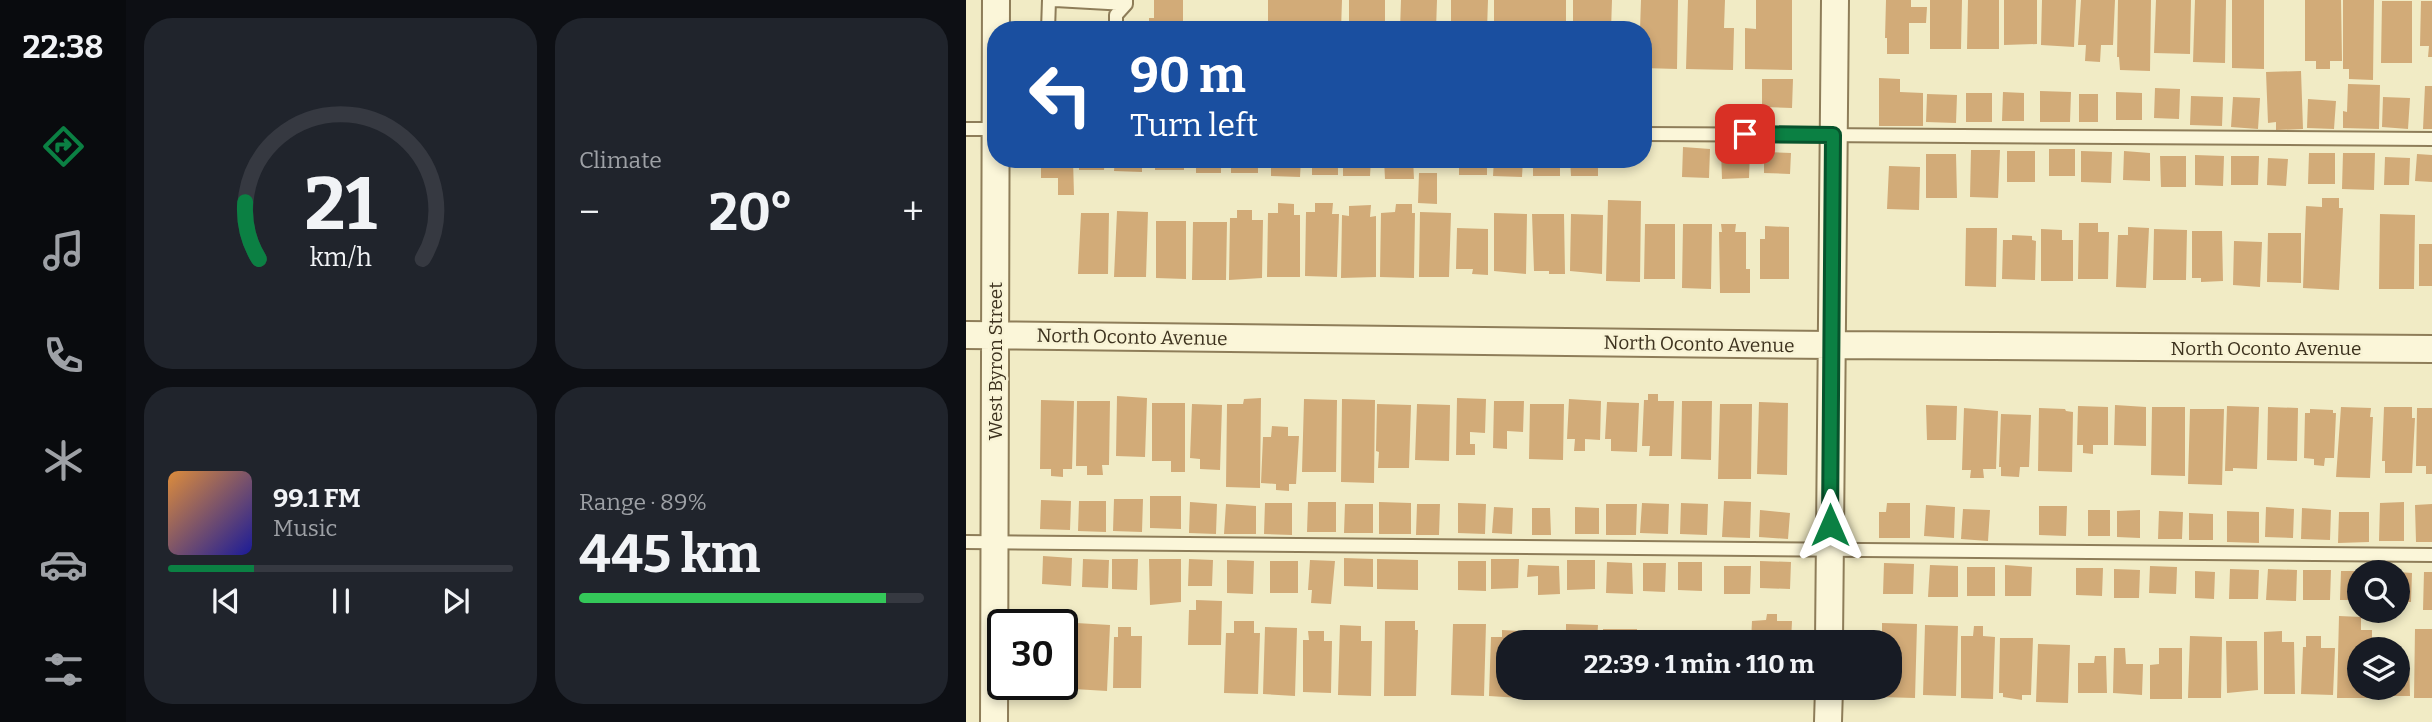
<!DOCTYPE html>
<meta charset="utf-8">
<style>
body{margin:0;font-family:Bitter,serif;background:#20242c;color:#f1f3f6;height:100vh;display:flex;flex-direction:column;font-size:26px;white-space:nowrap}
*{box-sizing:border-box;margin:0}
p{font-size:23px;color:#9ea1a6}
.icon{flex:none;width:38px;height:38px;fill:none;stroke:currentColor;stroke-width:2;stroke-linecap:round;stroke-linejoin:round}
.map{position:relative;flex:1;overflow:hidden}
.drawer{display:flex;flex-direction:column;gap:18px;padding:18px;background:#0d0f14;width:840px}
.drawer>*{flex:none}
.hud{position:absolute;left:21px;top:21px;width:665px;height:147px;border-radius:28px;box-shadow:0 4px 10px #0003;background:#1a4fa0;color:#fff;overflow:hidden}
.buttons{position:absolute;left:1381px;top:560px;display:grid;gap:14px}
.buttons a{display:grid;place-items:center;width:63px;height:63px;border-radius:50%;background:#171b24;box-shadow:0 4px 10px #0003;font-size:35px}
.speed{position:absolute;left:21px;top:609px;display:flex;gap:14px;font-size:35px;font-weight:700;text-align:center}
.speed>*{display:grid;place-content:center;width:91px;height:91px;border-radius:50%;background:#171b24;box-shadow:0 4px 10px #0003;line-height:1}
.speed .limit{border:4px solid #111;border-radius:10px;background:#fff;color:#111}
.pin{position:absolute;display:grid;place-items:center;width:60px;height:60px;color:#fff;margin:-30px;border-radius:14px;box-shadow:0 4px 10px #0006}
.me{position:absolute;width:77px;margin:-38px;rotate:0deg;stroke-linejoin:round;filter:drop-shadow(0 0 5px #0008)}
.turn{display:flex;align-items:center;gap:24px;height:147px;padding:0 28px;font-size:32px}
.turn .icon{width:91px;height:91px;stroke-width:2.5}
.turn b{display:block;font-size:49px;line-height:60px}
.big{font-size:52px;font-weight:700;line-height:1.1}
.drawer .tile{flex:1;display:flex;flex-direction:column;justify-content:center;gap:10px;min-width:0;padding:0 24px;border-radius:28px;background:#20242c}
.drawer .dial{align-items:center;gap:0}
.dial svg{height:182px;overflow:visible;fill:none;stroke:#363941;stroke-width:7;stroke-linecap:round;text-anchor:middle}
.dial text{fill:#f1f3f6;stroke:none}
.song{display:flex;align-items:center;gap:21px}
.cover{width:84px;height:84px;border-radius:10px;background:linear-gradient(135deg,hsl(30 70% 55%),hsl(240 70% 35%))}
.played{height:7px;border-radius:4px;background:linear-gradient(90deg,#0b8043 25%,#363941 25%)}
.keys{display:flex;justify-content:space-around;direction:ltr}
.heat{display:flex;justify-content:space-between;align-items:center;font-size:38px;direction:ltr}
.charge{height:10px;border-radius:5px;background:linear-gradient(90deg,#34c759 89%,#363941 0)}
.drawer .tiles{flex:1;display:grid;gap:18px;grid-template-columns:repeat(2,1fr)}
.trip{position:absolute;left:530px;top:630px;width:406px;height:70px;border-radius:28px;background:#171b24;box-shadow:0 4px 10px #0003;font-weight:700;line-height:70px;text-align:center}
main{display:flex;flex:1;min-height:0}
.tabs{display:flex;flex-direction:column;width:126px;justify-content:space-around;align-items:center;background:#090b0e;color:#9ea1a6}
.tabs .icon{width:49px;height:49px}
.tabs .on{color:#0b8043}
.tabs b{font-size:32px;color:#f1f3f6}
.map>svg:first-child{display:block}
.building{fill:#d2ab78}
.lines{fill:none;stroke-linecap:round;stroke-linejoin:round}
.lane-casing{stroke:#8e7d59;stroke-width:16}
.street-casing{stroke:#8e7d59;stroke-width:30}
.lane{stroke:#fbf6d9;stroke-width:12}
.street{stroke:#fbf6d9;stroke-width:26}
.route-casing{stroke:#07532c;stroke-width:18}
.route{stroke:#0b8043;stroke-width:12}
.labels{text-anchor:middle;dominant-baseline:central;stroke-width:5;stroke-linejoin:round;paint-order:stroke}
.street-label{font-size:19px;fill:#3d321e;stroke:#f8f3d5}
</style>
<main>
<nav class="tabs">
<b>22:38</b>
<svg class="icon on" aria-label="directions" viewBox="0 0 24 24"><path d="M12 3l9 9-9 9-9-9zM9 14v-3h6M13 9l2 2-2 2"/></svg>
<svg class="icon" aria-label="music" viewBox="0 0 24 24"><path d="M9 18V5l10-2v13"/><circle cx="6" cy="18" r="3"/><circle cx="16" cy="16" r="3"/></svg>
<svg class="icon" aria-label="phone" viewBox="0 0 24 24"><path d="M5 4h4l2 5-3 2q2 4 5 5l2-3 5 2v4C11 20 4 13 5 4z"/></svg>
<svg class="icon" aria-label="climate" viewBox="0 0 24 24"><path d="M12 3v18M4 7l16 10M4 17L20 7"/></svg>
<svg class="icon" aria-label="car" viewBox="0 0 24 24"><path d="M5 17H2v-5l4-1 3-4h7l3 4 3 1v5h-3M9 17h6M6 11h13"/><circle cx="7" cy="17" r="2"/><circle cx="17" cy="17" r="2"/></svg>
<svg class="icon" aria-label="filters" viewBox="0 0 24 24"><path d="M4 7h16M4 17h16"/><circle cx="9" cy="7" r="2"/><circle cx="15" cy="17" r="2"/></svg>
</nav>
<section class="drawer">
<div class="tiles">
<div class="tile dial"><svg viewBox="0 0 100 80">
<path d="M14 69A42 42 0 1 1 86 69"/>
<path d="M14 69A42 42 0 0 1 8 44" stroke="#0b8043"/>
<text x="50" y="56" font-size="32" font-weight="700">21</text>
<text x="50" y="72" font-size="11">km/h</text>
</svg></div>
<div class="tile"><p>Climate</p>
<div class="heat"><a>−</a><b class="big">20°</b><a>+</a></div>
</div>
<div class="tile">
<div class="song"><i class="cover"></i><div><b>99.1 FM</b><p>Music</p></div></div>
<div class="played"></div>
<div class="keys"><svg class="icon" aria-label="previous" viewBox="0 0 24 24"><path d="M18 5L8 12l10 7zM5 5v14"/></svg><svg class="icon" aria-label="pause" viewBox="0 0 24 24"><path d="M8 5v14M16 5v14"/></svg><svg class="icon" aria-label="next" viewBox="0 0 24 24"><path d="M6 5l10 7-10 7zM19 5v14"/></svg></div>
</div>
<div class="tile"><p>Range · 89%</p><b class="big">445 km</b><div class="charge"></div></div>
</div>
</section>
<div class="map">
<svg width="1466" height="722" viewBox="0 0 1466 722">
<rect width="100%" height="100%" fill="#f1ebc5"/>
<!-- building -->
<path class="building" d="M188 0H217V30H183V18H188Z
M302 0H376L375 30H302Z
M383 0H419V30H383Z
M435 0H471L470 30H434Z
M485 0H522L521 30H485Z
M528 0H600V30H528Z
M607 0H646L645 30H607Z
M675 0H712L711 69 677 68V30H674Z
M722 0H759L758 28H768L767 70 720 69Z
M790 0H826V70L779 69V28L790 29Z
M920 0H945V7H961L960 23H943V54H921V38H919Z
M964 0H996L995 49H964Z
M1002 0H1033V49H1001Z
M1038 0H1071V44L1038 45Z
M1076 0H1110L1108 47 1075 45Z
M1115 0H1149L1147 45H1135L1134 62 1119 61 1120 45H1112Z
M1152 0H1185L1184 71 1154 70 1153 57H1151Z
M1190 0H1225L1224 54 1188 53Z
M1229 0H1260L1259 63 1227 62Z
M1266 0H1298V69L1266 68Z
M1339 0H1375L1376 61H1364V69H1350V61H1339Z
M1377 0H1408L1407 80 1383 79V69H1377Z
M1416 1H1446V63H1415Z
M1455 1H1466V57H1462L1463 46H1454Z
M1335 71 1337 129 1310 130V122L1302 123 1300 72Z
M913 78 934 79V92L957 93V126H913Z
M796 79H827L826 108 796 107Z
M1382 84 1414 85 1413 129 1377 128V111L1381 112Z
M1459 86H1466V129H1457Z
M1189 88 1214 89 1213 119 1188 118Z
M1074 91 1105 92 1104 122H1074Z
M1037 92 1058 93V121H1036Z
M1150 92 1176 93V120H1150Z
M1000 93H1026V122H1000Z
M961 94 991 95 990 123 960 122Z
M1113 94H1132V122H1113Z
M1225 96 1257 97 1256 126 1224 125Z
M1267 97 1294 98 1292 129 1265 127Z
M1417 97 1444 98 1442 129 1416 127Z
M1342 99 1370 101 1368 129 1341 128Z
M717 147 744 149 743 178 716 177Z
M1083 149H1109V176H1083Z
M1005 150H1034L1032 198 1004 197Z
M755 151H784L783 178 756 179Z
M1041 151H1069V182H1041Z
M1115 151 1146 152 1145 183 1115 182Z
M1158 151 1184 153V181L1157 180Z
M798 152 825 153 824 174 798 173Z
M1343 153H1369V184H1342Z
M1377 153H1409L1408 190 1376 189Z
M960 154H990L991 198H960Z
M1451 154 1466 155V182L1449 181Z
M1229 155 1258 156 1257 186 1229 185Z
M1194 156H1220V187H1195Z
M1265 156H1293L1292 185H1265Z
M1419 157 1444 158 1443 185H1418Z
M1302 158 1322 159 1320 186 1301 185Z
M75 159H107L108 195H92V178H75Z
M113 159H139L138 170H113Z
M149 159H176V172L148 171Z
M189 159H218V170H189Z
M230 159H255V173H230Z
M265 159H292V173H265Z
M305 159H335L334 177 305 176Z
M346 159H372V175H346Z
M377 159H405L404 176H377Z
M418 159H447L448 179H419Z
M493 159H521V175H493Z
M528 159H557L556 177 527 176Z
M567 159H594V176H567Z
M604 159H632V176H605Z
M923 166 954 167 953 210 921 209Z
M453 173H471V204L452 203Z
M1356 198H1373V208H1377L1373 290 1337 288 1340 206 1356 207Z
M642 200 675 201 674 282 640 281Z
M312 203 328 204V215H334V277H301L302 213H312Z
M349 203H367L366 214H373L371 277 339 276 340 212H349Z
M430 204H446V213H449L448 278 414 277 415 213 429 212Z
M405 205 404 217 410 216V277L375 278 376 215 383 216V206Z
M271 210H286V220H297L296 278 263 280 264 218H271Z
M151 211 182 212 180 277H148Z
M454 212 485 213 483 277H453Z
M115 213H143L142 274H112Z
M528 213 561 214 560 274 528 271Z
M566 214H598L599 274H583V271H568Z
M605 214 637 215 636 274 604 271Z
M1414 214 1449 215 1448 289H1413Z
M190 221H220V279L190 278Z
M227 222H261L260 280H226Z
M1113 223H1132V232H1143L1142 279H1112Z
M679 224H709V279H678Z
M717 224H746L745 289 716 288Z
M755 224H770L769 232H780V269H784V293H754L753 232H756Z
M799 226 823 227V279H794V239H799Z
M1162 227 1183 228 1180 288 1150 287 1152 235H1162Z
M491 228 522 229V275L506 274 507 269H490Z
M1000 228H1031L1030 287 999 286Z
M1075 229 1096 230V240H1107V281H1075Z
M1188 229 1221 230 1220 280H1187Z
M1226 231H1256L1257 281 1235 282V278H1226Z
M1302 233H1335V283L1301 282Z
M1046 235 1066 236V240L1070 241 1069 280 1036 279 1037 240H1046Z
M1268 241 1296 242 1294 287 1267 285Z
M1453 244H1466V286H1453Z
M682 394H692V401H708L706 456H683L684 446H676L678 400H682Z
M151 396 181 398 179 457 150 456Z
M295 398 294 488 260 487 261 404H277L278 399Z
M491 398 520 399 519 433 504 432V444H509V455H490Z
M338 399 371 400 370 472H336Z
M376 399 409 400 408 483 375 482Z
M603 399 635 401 634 440 619 439V451H608L609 439H601Z
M75 400 108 401 106 469H97V477L85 476V469H74Z
M111 401H144L143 465H136L137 475H121V466H110Z
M528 401H558L557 432 541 431V449L527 448Z
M716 401H746L745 460 715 459Z
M641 402 673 403 671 452 645 451V439H639Z
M793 402 822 403 821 475 791 474Z
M186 403H219V472H205V461H186Z
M226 404 256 405 254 470 234 469V459L224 458Z
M411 404 445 405 443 468H412L413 452 410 451Z
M451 404 484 405 483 461 449 460Z
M564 404H598L597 460 563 459Z
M754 404H786L785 479H752Z
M960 405 991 406 990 440H961Z
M1149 405 1180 407V446L1148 445Z
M1112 406 1142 407V445H1127V454L1117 453V445H1111Z
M1261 406 1293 407 1291 469 1267 468V471H1259Z
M1186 407H1219V476L1185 475Z
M1302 407 1332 408 1331 461 1301 460Z
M1375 407 1405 408 1404 417H1407L1404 478 1370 477Z
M1418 407H1446V418H1449L1446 473H1419V461H1416Z
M998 408 1032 411 1030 469H1017L1018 478H1004L1005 470H996Z
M1073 408 1099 409 1100 411 1107 412 1106 472 1072 471Z
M1451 408H1466V474H1460V466H1450Z
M1224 409H1258L1256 485 1222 484Z
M1344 409 1367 410V413H1370L1368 458H1359L1358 466 1348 465V459L1338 458 1339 413H1344Z
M1035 414 1065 415 1063 467H1054L1053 477 1035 476V467H1033Z
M306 426 322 427V436H333L330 484H323V491L310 490V484L295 483 297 437H305Z
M184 496H215V529L184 528Z
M148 499H177L176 532 147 531Z
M75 500 105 501 104 530 74 529Z
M113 501H140V532L112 531Z
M758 501 785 502 784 538 756 537Z
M224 502 251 504 250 534 223 533Z
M342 502H370V532H341Z
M413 502 445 503V534H413Z
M1438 502V541H1413L1414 503Z
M299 503H326V535L298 534Z
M492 503 520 504 519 534 492 533Z
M676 503 703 504 702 534 674 533Z
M715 503 742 504 741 535 714 534Z
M921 503H944V538H913V512H920Z
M260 504 290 506V534H258Z
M379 504H407V533H378Z
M451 504H474L473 535H450Z
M640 504H671L670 535H640Z
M1466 504V542H1450L1449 505Z
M960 505 989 507 988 538 958 536Z
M1073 506H1101L1100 536 1073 535Z
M528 507 547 508 546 534 526 533Z
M609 507 633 508V534H609Z
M1300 507 1328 509 1327 538 1299 537Z
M566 508H584L585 535H566Z
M1336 508 1365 510 1364 540 1335 539Z
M997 509 1024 510 1022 541 995 539Z
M794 510 824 513 822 539 793 537Z
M1122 510H1144V536H1122Z
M1174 510V538L1151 537V511Z
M1193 511 1217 512 1216 539H1192Z
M1261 511 1293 512V543L1261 542Z
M1373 512H1403V542L1372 543Z
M1223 513 1247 514V540H1223Z
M77 556 106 558 105 586 76 584Z
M378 558 407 559V587L378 586Z
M117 559 143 560 142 588 116 587Z
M146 559H172L171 590 146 589Z
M183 559H215V602L184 605Z
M223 559 247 560 246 586H222Z
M411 559 452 560V590L411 589Z
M525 559H553L552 588 525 589Z
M261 560 288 561 287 594 261 593Z
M344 560 369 561 365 604 345 603 346 590H342Z
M601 560H629V589L601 590Z
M304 561H332V593H304Z
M492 561H520V591L492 590Z
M794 561 825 562 824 589 794 588Z
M641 562 666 563 667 594 640 593Z
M712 562H736V591L712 590Z
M677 563H700L699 592 677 591Z
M918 563 948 564 947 594H917Z
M562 565 593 566 594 594 572 595V576L561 577Z
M964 565 992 566V597H962Z
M1039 565 1066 567 1065 596H1039Z
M758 566H785L784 594H758Z
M1184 566 1211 567 1210 594 1183 593Z
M1001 567H1029V596H1001Z
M1110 568H1137L1136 596 1110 595Z
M1148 569 1174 570 1173 598H1148Z
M1264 569 1293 570 1292 599H1263Z
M1302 569 1331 570 1330 601 1300 600Z
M1337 570H1365L1364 600H1337Z
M1229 571 1249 572 1248 599 1229 598Z
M1375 571H1393V600H1374Z
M1432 572 1446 573 1445 602H1432Z
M1458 572H1466V610H1457Z
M230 600 256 601 255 645H222L223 610H230Z
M75 613H106L105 691 73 690V684H96V625H75Z
M801 614H811V621H826L825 642H785L786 621 800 620Z
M1373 616 1395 617V630H1406V649H1393V688H1406L1405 698H1371Z
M268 621H288V633H294L292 694 258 693 260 633H268Z
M419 621H449V630H452L450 696H418Z
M110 623 144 625 141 691 108 689Z
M916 623 951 624 949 698 914 697 915 688H924V642H916Z
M487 624H520L518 696 485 695Z
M600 624 632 625 631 642H600Z
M374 625 395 626V641H406L405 696 372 695Z
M959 625 992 626 990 696 957 695Z
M1008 626H1017V636L1029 637 1027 699 995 698V636H1007Z
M152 627H165V636H176L175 688H147L148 637H152Z
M299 627 331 628 329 696 297 694Z
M637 629H671V642H637Z
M1449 629H1466V698H1448Z
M536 630 553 631V638H557L556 642H542V688H554V698L523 696 525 637H536Z
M342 631H358V641H366L365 693 337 692V640H343Z
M676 631H707V642H676Z
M1316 631V642H1328L1329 694H1298V632Z
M1224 636 1256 637 1255 698H1222Z
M1340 636H1355V648H1369L1367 695 1335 694 1337 647H1340Z
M713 638H744V642H713Z
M1034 638H1067L1065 695H1056V700L1037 697V693H1033Z
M563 639H595V642H563Z
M1260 641H1291L1292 690 1261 693Z
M1072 644 1104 645 1102 703 1070 702Z
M1148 648H1159L1160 664H1177L1176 695 1147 693Z
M1193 648H1216V699H1184V665L1193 664Z
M1129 656H1140L1141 693H1112V663H1128Z
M1432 661H1443L1444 696H1412L1411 688H1432Z
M562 688H594V693H562Z
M598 688H630V697L598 696Z
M637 688H671V693L665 698 649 697V692H637Z
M674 688H706L705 694 674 692Z
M711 688H742V699L711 698Z
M751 688H780V693H774V698L750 697Z"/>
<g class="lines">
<!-- lane casing -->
<g class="lane-casing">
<path id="lane" d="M89 0 160 4
M82 30 83 0
M150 30V15L160 4V0
M0 129H30
M677 134 1466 139
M0 542 1466 555"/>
</g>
<!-- street casing -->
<g class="street-casing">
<path id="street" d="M0 335 866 345 1466 349
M863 642 869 0
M28 722 30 0
M862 722 863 688"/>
</g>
<!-- lane -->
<use href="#lane" class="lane"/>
<!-- street -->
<use href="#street" class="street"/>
</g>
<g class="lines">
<!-- route casing -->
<g class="route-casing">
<path id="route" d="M779 134 867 135 864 525"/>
</g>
<!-- route -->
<use href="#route" class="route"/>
</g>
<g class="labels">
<!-- street labels -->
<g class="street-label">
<text transform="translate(166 337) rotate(1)">North Oconto Avenue</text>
<text transform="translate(733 344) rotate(1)">North Oconto Avenue</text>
<text x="1300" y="348">North Oconto Avenue</text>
<text transform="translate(29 361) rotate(-90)">West Byron Street</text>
</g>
</g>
</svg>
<div class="buttons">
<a><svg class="icon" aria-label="search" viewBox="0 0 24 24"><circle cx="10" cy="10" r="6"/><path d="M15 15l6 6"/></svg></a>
<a><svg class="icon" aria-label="layers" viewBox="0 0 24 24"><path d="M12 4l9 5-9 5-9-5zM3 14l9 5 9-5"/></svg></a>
</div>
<div class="speed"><div class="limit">30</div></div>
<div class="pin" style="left:779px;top:134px;background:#d93025"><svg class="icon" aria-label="arrive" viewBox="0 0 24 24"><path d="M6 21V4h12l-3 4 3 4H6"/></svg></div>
<svg class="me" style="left:864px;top:525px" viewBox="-20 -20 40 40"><path d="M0-17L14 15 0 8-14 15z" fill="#0b8043" stroke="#fff" stroke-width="4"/></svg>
<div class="trip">22:39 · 1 min · 110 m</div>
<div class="hud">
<div class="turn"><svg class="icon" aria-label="left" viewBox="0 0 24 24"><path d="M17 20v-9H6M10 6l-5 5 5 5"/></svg><div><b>90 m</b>Turn left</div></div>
</div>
</div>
</main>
